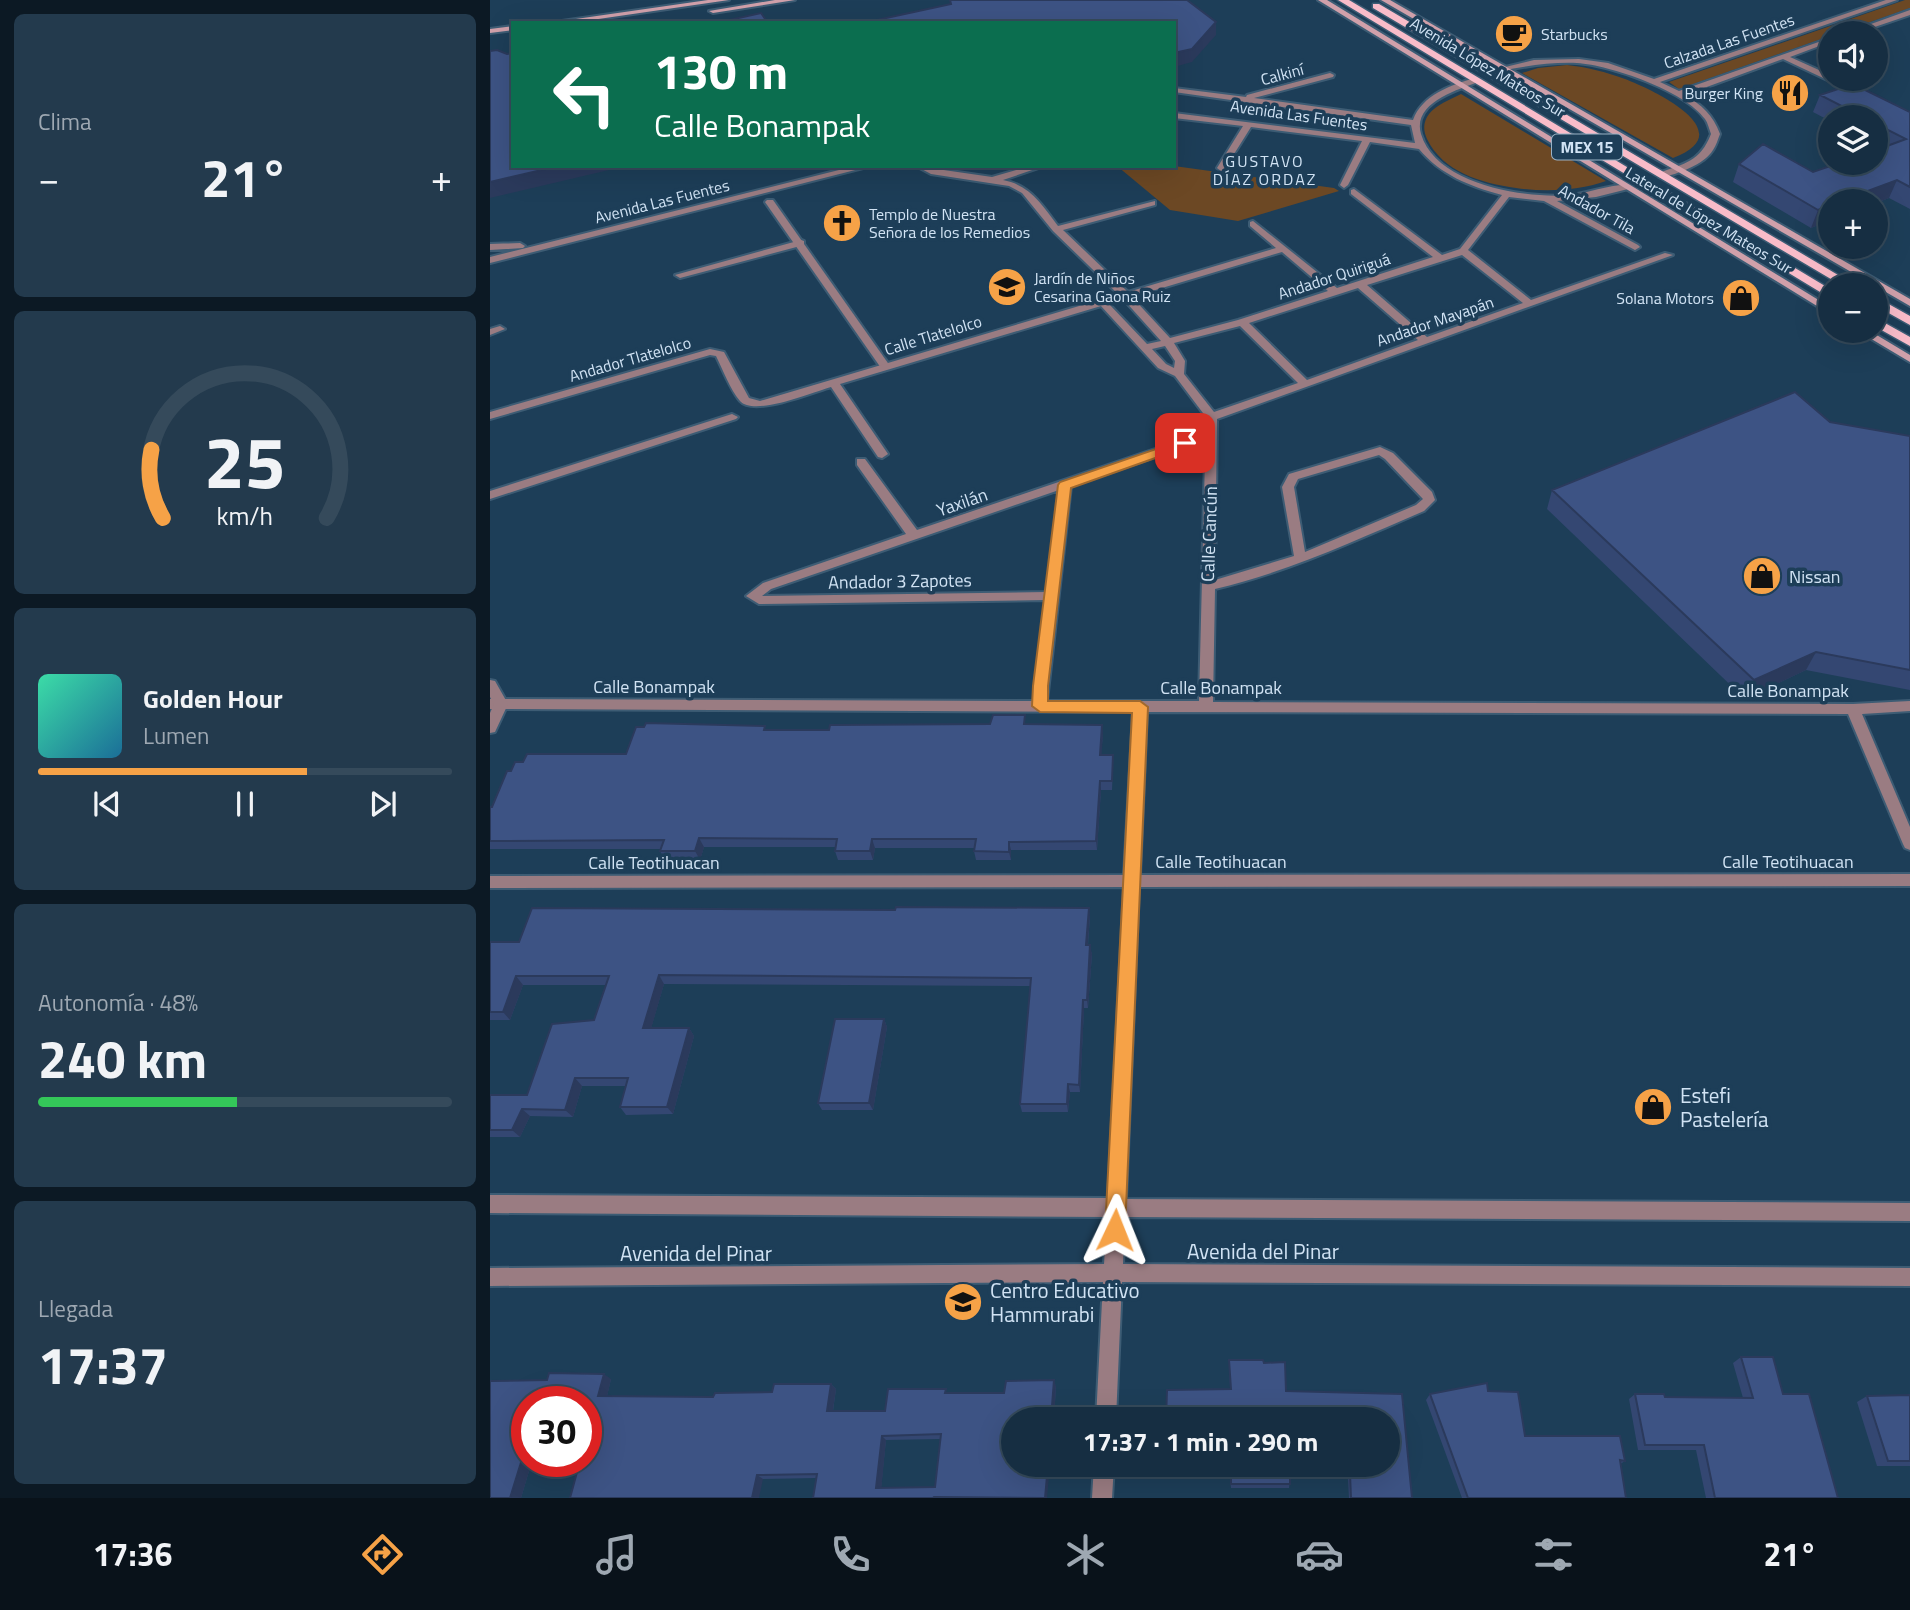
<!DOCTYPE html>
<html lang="es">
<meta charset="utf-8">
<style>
body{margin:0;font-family:"Titillium Web",sans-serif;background:#233a4d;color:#f1f3f6;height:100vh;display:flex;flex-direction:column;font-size:26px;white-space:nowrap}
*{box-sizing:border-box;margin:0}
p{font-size:23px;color:#9ea8b2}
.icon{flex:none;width:38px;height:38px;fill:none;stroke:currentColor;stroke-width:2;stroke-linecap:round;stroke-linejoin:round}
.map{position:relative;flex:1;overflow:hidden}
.side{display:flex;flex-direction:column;gap:14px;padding:14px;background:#0c1924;width:490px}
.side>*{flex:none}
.hud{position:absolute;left:21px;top:21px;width:665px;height:147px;border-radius:0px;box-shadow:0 7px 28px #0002,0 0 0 2px #354a5b;background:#0b6e4f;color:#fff;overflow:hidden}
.tools{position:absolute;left:1328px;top:21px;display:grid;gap:14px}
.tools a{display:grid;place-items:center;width:70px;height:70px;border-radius:50%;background:#162e42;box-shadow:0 7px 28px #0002,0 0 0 2px #354a5b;font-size:35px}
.speed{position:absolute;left:21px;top:1386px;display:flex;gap:14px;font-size:35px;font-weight:700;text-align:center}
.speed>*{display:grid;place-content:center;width:91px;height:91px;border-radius:50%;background:#162e42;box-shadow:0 7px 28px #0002,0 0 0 2px #354a5b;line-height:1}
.speed .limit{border:10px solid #d22;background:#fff;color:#111}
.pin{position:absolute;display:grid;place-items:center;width:60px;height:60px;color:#fff;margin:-30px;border-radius:14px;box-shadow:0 4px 10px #0006}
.me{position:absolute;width:77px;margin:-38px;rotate:2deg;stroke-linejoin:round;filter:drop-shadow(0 0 5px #0008)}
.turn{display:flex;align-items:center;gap:24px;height:147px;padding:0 28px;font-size:32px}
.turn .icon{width:91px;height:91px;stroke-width:2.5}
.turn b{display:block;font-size:49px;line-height:60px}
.big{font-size:52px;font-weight:700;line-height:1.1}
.side .widget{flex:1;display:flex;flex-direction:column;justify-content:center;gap:10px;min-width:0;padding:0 24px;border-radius:10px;background:#233a4d}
.side .dial{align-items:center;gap:0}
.dial svg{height:182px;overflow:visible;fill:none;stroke:#354a5b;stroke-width:7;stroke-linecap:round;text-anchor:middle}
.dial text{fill:#f1f3f6;stroke:none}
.song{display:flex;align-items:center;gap:21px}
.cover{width:84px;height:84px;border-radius:10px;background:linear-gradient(135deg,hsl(160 70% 55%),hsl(200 70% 35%))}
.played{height:7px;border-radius:4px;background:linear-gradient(90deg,#f6a247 65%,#354a5b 65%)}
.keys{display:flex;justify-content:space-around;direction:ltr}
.heat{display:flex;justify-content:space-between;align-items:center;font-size:38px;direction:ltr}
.charge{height:10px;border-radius:5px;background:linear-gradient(90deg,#34c759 48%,#354a5b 0)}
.trip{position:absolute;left:511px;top:1407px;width:399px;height:70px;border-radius:35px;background:#162e42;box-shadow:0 7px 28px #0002,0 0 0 2px #354a5b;font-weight:700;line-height:70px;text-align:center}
.menu{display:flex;height:112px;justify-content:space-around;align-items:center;background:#09121a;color:#9ea8b2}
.menu .icon{width:49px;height:49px}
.menu .current{color:#f6a247}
.menu b{font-size:32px;color:#f1f3f6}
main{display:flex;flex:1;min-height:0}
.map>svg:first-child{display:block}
.green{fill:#6c4824}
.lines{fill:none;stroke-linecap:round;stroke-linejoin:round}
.pedestrian-casing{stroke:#3d5c74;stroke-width:4}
.minor-casing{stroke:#3d5c74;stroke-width:4}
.tertiary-casing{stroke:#3d5c74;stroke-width:4}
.secondary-casing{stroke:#3d5c74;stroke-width:4}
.primary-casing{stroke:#3d5c74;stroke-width:3}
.pedestrian{fill:#9a7c82;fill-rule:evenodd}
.minor{fill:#9a7c82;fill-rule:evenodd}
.tertiary{fill:#9a7c82;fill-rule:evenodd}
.secondary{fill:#d0a0aa;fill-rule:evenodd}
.primary{fill:#f9bcc9;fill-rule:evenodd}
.wall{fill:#344772;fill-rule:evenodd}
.shaded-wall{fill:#2b3a5c}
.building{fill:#3d5384;stroke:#2b3a5c;stroke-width:2;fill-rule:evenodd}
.route{fill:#f6a247;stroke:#a0692e;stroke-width:2}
.labels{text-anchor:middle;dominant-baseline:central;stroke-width:7;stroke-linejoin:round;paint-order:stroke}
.far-poi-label{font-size:16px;fill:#d1e3f4;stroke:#1d3e58;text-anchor:start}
.far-street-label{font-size:16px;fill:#d1e3f4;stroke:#1d3e58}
.shield{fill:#1d3e58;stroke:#9bb2c5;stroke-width:2}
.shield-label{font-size:16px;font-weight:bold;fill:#d1e3f4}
.far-neighbourhood-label{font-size:16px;letter-spacing:2px;fill:#d1e3f4;stroke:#1d3e58}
.street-label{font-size:18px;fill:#d1e3f4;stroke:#1d3e58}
.poi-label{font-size:18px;fill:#d1e3f4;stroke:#1d3e58;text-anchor:start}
.near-poi-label{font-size:21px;fill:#d1e3f4;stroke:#1d3e58;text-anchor:start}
.near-street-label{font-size:21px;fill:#d1e3f4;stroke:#1d3e58}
</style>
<main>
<section class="side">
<div class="widget"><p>Clima</p>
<div class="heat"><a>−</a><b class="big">21°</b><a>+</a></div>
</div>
<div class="widget dial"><svg viewBox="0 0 100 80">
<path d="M14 69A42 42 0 1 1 86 69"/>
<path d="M14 69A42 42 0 0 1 9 39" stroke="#f6a247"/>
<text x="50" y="56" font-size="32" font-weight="700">25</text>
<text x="50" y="72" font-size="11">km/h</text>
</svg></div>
<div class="widget">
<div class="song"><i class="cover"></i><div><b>Golden Hour</b><p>Lumen</p></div></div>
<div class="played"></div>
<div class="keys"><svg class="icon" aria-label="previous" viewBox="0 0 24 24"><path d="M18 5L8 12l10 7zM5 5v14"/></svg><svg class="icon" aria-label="pause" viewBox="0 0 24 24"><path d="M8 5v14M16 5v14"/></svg><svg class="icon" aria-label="next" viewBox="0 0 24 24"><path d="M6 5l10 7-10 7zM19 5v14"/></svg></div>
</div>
<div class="widget"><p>Autonomía · 48%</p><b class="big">240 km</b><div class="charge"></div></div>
<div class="widget"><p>Llegada</p><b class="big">17:37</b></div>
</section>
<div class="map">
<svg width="1420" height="1498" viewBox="0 0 1420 1498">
<rect width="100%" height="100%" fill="#1d3e58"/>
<!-- green -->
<path class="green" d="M1415 0H1420V8L1349 33H1340V36L1189 89 1179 82Z
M1077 65C1097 67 1116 72 1135 79 1164 90 1253 132 1183 158L1032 73 1048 68Z
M971 94 1116 181C1088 191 1055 192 1026 188 991 183 953 172 937 139 933 130 933 122 939 114 946 105 961 99 971 94Z
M627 166H684L844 188 849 191 748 221 680 210Z"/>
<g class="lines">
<!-- pedestrian casing -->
<g class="pedestrian-casing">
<path id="pedestrian" d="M277 200H283L400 366 399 368H391L275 202Z"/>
</g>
<!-- minor casing -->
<g class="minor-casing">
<path id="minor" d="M1396 0H1407L1170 82 1189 91 1340 38V42L1300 57 1340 75V79H1348L1376 93 1369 95 1293 59 1195 95C1212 105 1223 115 1230 134 1228 139 1226 146 1223 150 1214 165 1188 173 1172 178L1169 177V173C1195 163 1210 162 1221 134 1219 129 1218 123 1215 119 1195 91 1120 65 1087 63 1061 62 1036 66 1011 71L1007 69 1044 60 1089 59 1118 63 1164 79Z
M1420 10V15L1367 33H1356Z
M840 73 844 75 843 77 764 98 923 120C932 95 961 85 985 78H988V82C967 90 922 103 931 134 946 185 1036 199 1080 195 1099 193 1120 184 1138 185V189L1106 197 1067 201 1148 245 1150 247 1145 250 1054 201 1019 197 978 250 1041 300 1175 253 1183 255 727 419 725 580 804 556 792 487 799 474 890 447 903 453 942 492 945 500 934 511C866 540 798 572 725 589L723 702 1363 704 1420 701V711L1372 714 1420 827V850L1415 848 1413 844 1358 714 657 712 650 875 1420 874V886L649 887 636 1199 1420 1203V1221L635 1217 633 1264 1420 1268V1286L632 1282 626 1419H606L613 1282 0 1286V1268L614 1264 617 1217 0 1213V1195L618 1198 634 887 0 888V876L634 875 643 712 0 709V699L544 701 556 600 269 604 256 596 273 583 416 534 367 465V459H375L427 530 695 439 701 443 699 445 581 486 557 701H709L716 417 685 376 668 368 611 306 350 384 398 454 392 458 388 457 341 387C323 392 264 417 250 401 240 389 233 370 226 356L220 355 0 419V412L220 349 234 352 259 398 270 401 606 301 607 299 629 295 563 231 532 193 519 186 441 174 426 166 502 177 540 166H554L513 180C540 185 552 205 568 226L665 201V205L573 230 638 292 786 248 760 226V222L763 221 847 288 943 257 861 194V190L864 189 952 255 970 249 1012 195C979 186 951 175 929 149L880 142 858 185 854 188 850 185 872 141 761 127 734 170 731 171 727 168 753 126 684 118V113L925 143 921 125 684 92V88L756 97 757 95ZM792 252 838 291 748 320 680 338 642 297ZM972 255 1033 303 937 337 877 285ZM868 288 928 340 817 380 759 323ZM634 300 671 341 657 344 619 304ZM750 326 808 383 724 412 694 374 695 361 684 343ZM675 346 685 361 684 368 676 364 662 349ZM889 455 895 459 933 499 926 505 815 552 804 487 808 479ZM569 490 557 592 272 596 281 589Z
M365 166H381L0 263V257Z
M311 240 314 241V245L190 278 185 275Z
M30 243 35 246 33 248 0 250V244Z
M10 326 15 329 0 335V329Z
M242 414 248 417 246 419 0 499V491Z
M604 1465H624L622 1498H602Z"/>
</g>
<!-- tertiary casing -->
<g class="tertiary-casing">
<path id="tertiary" d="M0 680 5 681 18 704 5 732 0 733V713L4 704 0 697Z"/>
</g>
<!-- secondary casing -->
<g class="secondary-casing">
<path id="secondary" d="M218 0H239L81 23H58Z
M285 0H305L223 13 219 11Z
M828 0H837L1340 307V314Z
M891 0H900L1420 299V306Z
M23 26V30L0 33V29Z
M1368 331H1380L1420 355V362Z"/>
</g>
<!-- primary casing -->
<g class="primary-casing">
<path id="primary" d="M848 0H859L1340 289V298Z
M883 4H889L1365 285H1351L883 8Z
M1386 297 1420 316V325L1386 306Z
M1386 318 1420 337V346L1386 327Z"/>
</g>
<!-- pedestrian -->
<use href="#pedestrian" class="pedestrian"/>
<!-- minor -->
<use href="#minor" class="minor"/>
<!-- tertiary -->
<use href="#tertiary" class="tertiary"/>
<!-- secondary -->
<use href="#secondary" class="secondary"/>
<!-- primary -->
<use href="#primary" class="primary"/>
</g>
<!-- wall -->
<path class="wall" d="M1330 95 1420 112V209L1399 198 1386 203V201L1321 228 1243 182 1249 164 1323 172 1391 148 1386 145V117H1340V121L1323 112Z
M1340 422 1420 436V690L1316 670 1255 699 1057 509 1062 490Z
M536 724 613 734 611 755 623 764 622 790H611L607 850H521V860H486L484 851 485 848H385L383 860H348L345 851V847H214L210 860H175L170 851 171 849H0V807H2L21 771 33 762 136 754 277 730H339Z
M600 916 598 945 602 954 598 1008H594L590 1092H580L578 1112H532L530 1104 541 986 174 984 161 1028H199L204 1036 183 1114 136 1115 130 1107 136 1086H92L83 1117 40 1116 30 1137H0V1095H37L104 1020 116 985H33L20 1020H0V942H29Z
M394 1019 397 1027 383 1110H332L328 1103Z
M1251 1357 1293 1394 1348 1498H1216L1206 1450H1148L1139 1399 1145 1394 1175 1397 1253 1398 1243 1363Z
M739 1360 774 1363 796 1391 922 1498H859L858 1478 800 1479 799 1488H741L740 1478 676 1477 675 1473 740 1389Z
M121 1379 117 1396 165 1397H223L282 1392 341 1384 346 1389 343 1411H395L459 1393H514L566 1386 564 1419H523L557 1498H323L326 1478 273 1479 96 1461 37 1402V1461H42L31 1498H0V1381ZM450 1439 445 1487 391 1488 396 1440Z
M998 1391 1035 1436 1135 1461 1130 1464 1136 1498H972L936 1400 940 1394Z
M1420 1395V1466H1387L1367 1402 1377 1396Z"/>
<!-- shaded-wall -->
<path class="shaded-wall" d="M726 22V35L702 62 684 67V53Z
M69 166H136L0 198V182Z
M1407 180 1399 198 1386 203V201H1351Z
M1340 205V220L1321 228 1328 210Z
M1326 652 1316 670 1255 699 1264 680Z
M612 725 613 734 611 764 610 755Z
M610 781 611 790 607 850 606 841Z
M209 838 214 847 210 860 205 851Z
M382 839 385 848 383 860 380 851Z
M519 842 521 850V860L519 852Z
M599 908 600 916 597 954 596 945Z
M600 945 602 954 598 1008 597 1000Z
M169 975 174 984 159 1036 153 1028Z
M26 976 33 985 20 1020 13 1012Z
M593 1000 594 1008 590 1092 589 1085Z
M394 1019 397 1027 383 1110 379 1103Z
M199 1028 204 1036 183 1114 177 1107Z
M85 1078 92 1086 83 1117 75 1110Z
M578 1084 580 1092 578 1112 577 1104Z
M32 1109 40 1116 30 1137 22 1130Z
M114 1374 121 1379 116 1401 108 1396Z
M564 1380 566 1386 564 1419H561Z
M341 1384 346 1389 342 1416 337 1411Z
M392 1436 396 1440 391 1492 386 1488Z
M33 1456 37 1458V1461H42L31 1498H20Z
M558 1465H560L557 1498H555Z
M267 1475 273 1479 269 1498H262Z"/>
<!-- building -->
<path class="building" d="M460 0H697L726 22 702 49 684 53V23H373L461 4Z
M271 13 278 23H226Z
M7 50 17 54 23 53V166H69L0 182V51Z
M1363 84 1420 112V187L1407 180 1351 201H1340V205L1328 210 1249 164 1273 144 1323 172 1349 163H1386V150L1416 139 1386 124V117H1373L1330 95Z
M1305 392 1340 422 1420 436V670L1326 652 1264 680 1062 490Z
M503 715H535L534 724 612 725 610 755H623L622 781H610L606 841 519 842V852L484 851 486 839H382L380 851H345L347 839 209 838 205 851H170L174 840 0 841V807H2L17 771H21L25 762H33L37 754H136L146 727H154L156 723 275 726 274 730H339L340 725 500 724Z
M406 907 599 908 596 945H600L597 1000H593L589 1085 578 1084 577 1104H530L541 978 169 975 153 1028H199L177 1107H130L138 1078H85L75 1110 32 1109 22 1130H0V1095H37L62 1024 104 1020 119 976H26L13 1012H0V942H29L42 908 405 910Z
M345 1019H394L379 1103H328Z
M1251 1357H1283L1293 1394H1319L1348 1498H1225L1214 1445H1155L1145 1394H1174L1175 1397 1263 1398Z
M739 1360H773L774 1363 795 1362 796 1391 912 1394 922 1498H861L860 1474 800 1475V1484H741V1474L675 1473 676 1465H898V1419H676L677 1390 741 1389Z
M59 1373 114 1374 108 1396 223 1397 225 1393 282 1392 284 1384H341L337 1411H395L398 1389H456L455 1393H514L516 1381 564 1380 561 1419H523V1465H558L555 1498 444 1497 443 1498H323L327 1474 267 1475 262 1498H80L90 1461H96V1402H37V1456H33L20 1498H0V1381L57 1380ZM451 1434 445 1487 386 1488 392 1436Z
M997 1383 998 1391 1028 1392 1035 1436H1130L1135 1461 1130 1460 1136 1498H978L940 1394Z
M1420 1395V1461H1398L1377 1396Z"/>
<!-- route -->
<path class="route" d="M695 439 699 440V446L581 488 558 686V701H650L658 707 635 1230 632 1237 625 1240 618 1237 615 1230 642 713 550 712 542 706 543 686 568 485 570 482Z"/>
<!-- icons -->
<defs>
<g id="cafe-disc" transform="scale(2.0125)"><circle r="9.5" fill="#f6a247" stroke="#1d3e58"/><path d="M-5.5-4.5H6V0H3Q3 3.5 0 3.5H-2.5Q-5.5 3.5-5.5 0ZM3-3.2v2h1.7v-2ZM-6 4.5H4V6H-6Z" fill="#111"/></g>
<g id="restaurant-disc" transform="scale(2.0125)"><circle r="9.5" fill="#f6a247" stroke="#1d3e58"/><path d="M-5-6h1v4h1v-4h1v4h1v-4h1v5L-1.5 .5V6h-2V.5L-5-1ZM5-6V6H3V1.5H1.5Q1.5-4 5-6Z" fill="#111"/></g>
<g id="church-disc" transform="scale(2.0125)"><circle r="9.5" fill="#f6a247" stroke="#1d3e58"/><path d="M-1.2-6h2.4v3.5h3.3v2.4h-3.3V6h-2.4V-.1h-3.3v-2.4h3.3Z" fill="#111"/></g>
<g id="school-disc" transform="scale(2.0125)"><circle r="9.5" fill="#f6a247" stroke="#1d3e58"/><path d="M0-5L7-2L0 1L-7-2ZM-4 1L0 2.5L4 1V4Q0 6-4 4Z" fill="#111"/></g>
<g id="shop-disc" transform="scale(2.0125)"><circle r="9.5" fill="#f6a247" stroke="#1d3e58"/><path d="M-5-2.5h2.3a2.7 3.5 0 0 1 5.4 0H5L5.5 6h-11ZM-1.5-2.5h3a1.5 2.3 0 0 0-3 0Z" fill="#111"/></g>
</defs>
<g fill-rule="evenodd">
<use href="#cafe-disc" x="1024" y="34"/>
<use href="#restaurant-disc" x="1300" y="93"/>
<use href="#church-disc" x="352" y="223"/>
<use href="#school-disc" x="517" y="287"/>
<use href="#shop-disc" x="1251" y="298"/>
<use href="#shop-disc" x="1272" y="576"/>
<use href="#shop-disc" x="1163" y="1107"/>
<use href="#school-disc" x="473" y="1302"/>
</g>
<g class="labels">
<!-- far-poi labels -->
<g class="far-poi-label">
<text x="1051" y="34">Starbucks</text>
<text x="1273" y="93" text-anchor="end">Burger King</text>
<text x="379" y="214">Templo de Nuestra<tspan x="379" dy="18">Señora de los Remedios</tspan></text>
<text x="544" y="278">Jardín de Niños<tspan x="544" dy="18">Cesarina Gaona Ruiz</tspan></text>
<text x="1224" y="298" text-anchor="end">Solana Motors</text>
</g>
<!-- far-street labels -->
<g class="far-street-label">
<text transform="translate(1239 41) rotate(-19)">Calzada Las Fuentes</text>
<text transform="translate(998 67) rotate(31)">Avenida López Mateos Sur</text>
<text transform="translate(792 74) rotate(-15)">Calkiní</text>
<text transform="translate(809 115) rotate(8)">Avenida Las Fuentes</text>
<text transform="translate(172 201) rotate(-14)">Avenida Las Fuentes</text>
<text transform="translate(1107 209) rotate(29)">Andador Tila</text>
<text transform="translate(1219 220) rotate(31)">Lateral de López Mateos Sur</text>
<text transform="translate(844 276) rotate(-18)">Andador Quiriguá</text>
<text transform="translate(945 321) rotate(-19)">Andador Mayapán</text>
<text transform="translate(443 335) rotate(-17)">Calle Tlatelolco</text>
<text transform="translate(140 359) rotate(-16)">Andador Tlatelolco</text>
</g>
<!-- shield labels -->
<rect class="shield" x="1062" y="134.5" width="70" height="25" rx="5"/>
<g class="shield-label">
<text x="1097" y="147">MEX 15</text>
</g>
<!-- far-neighbourhood labels -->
<g class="far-neighbourhood-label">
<text x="775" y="161">GUSTAVO<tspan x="775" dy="18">DÍAZ ORDAZ</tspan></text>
</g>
<!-- street labels -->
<g class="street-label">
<text transform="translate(472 502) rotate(-19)">Yaxilán</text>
<text transform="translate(719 534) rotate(-88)">Calle Cancún</text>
<text transform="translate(410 581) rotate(-1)">Andador 3 Zapotes</text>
<text x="164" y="686">Calle Bonampak</text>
<text x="731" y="687">Calle Bonampak</text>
<text x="1298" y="690">Calle Bonampak</text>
<text x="731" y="861">Calle Teotihuacan</text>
<text x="1298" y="861">Calle Teotihuacan</text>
<text x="164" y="862">Calle Teotihuacan</text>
</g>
<!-- poi labels -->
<g class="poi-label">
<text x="1299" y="576">Nissan</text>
</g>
<!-- near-poi labels -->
<g class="near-poi-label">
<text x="1190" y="1095">Estefi<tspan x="1190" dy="24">Pastelería</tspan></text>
<text x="500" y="1290">Centro Educativo<tspan x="500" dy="24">Hammurabi</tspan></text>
</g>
<!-- near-street labels -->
<g class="near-street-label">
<text x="773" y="1251">Avenida del Pinar</text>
<text x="206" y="1253">Avenida del Pinar</text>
</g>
</g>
</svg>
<div class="tools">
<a><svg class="icon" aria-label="sound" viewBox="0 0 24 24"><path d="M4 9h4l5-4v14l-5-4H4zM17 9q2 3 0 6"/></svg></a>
<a><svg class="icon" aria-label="layers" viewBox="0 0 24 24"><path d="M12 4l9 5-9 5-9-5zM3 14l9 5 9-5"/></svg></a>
<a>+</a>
<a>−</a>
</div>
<div class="speed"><div class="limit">30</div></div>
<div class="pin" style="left:695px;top:443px;background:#d93025"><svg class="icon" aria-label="arrive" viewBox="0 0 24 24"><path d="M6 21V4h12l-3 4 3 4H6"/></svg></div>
<svg class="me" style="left:625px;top:1230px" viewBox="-20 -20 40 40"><path d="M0-17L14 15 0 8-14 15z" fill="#f6a247" stroke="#fff" stroke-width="4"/></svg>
<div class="trip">17:37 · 1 min · 290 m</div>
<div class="hud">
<div class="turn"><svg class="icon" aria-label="left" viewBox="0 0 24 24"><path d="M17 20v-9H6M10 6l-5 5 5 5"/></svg><div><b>130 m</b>Calle Bonampak</div></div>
</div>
</div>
</main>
<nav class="menu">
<b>17:36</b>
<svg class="icon current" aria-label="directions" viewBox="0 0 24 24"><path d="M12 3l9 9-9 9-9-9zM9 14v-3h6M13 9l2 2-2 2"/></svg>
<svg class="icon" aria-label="music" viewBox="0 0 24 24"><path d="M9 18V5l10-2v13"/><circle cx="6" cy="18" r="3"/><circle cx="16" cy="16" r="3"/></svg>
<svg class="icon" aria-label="phone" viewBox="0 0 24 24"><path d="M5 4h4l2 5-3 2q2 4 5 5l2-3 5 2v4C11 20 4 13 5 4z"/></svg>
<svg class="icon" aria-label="climate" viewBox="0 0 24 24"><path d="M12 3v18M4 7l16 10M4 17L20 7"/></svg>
<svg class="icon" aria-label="car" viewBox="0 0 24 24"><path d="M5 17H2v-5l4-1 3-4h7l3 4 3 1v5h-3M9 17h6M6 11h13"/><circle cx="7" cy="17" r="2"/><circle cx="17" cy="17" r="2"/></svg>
<svg class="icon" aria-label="filters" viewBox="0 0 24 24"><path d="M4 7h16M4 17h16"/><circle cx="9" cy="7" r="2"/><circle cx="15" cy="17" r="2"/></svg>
<b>21°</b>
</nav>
